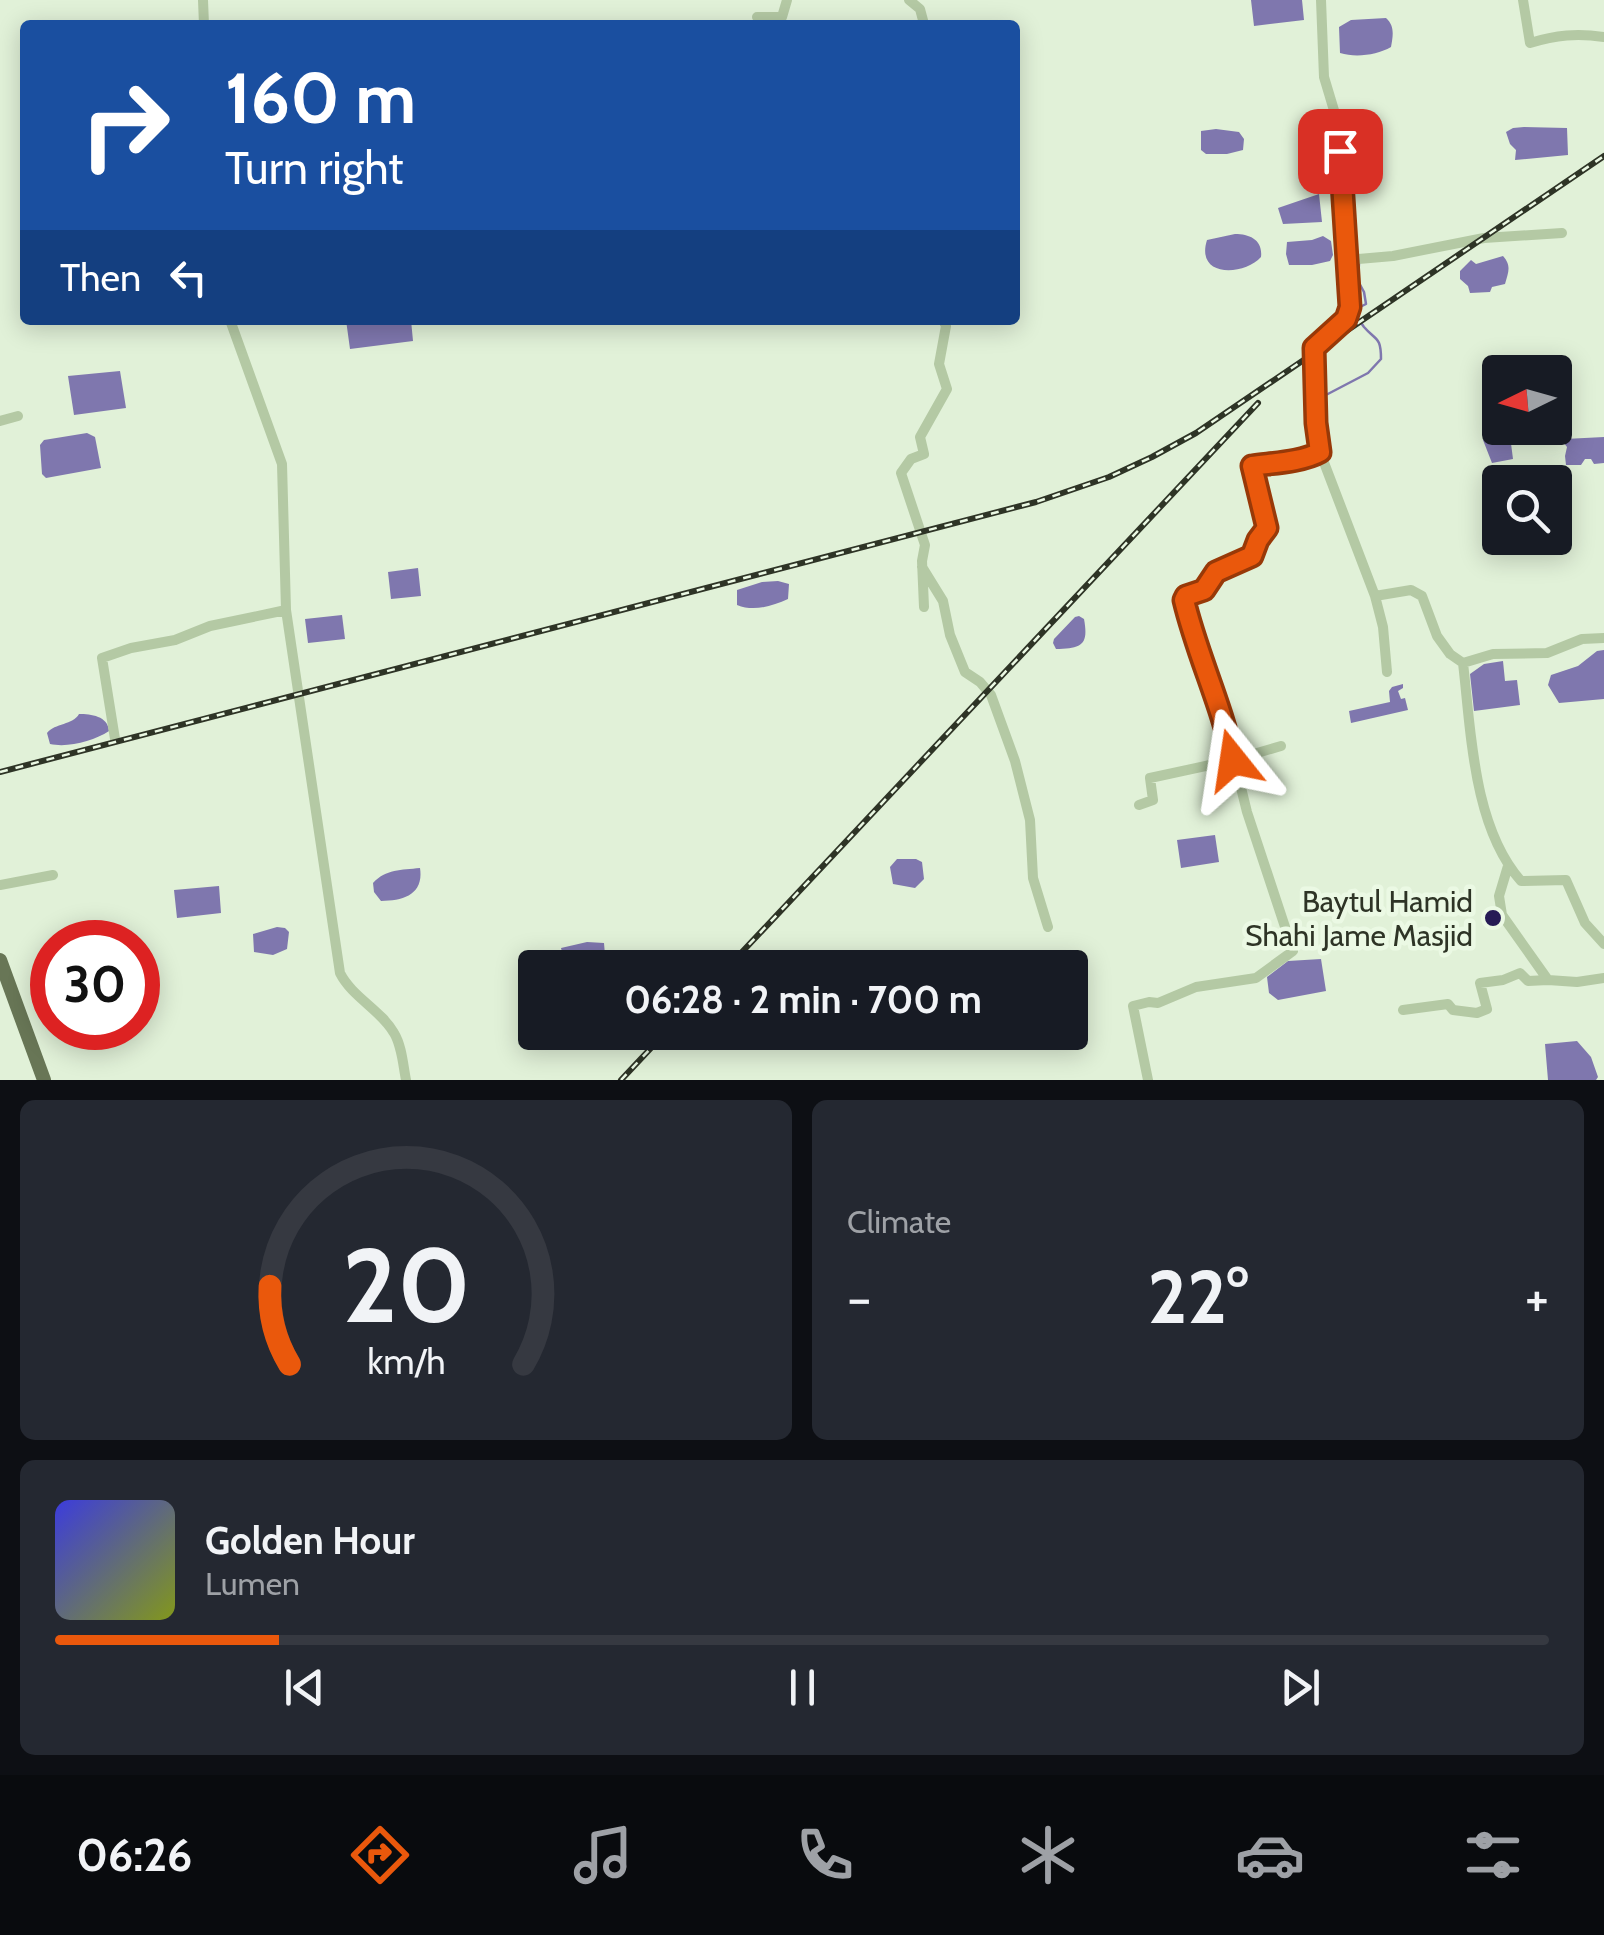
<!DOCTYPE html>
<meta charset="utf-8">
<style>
body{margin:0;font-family:Cabin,sans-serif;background:#242831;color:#f1f3f6;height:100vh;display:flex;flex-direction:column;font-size:38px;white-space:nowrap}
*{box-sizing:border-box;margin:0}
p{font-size:32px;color:#9ea1a6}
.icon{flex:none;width:55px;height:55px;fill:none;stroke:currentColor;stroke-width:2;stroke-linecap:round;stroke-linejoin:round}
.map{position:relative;height:1080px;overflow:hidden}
.sheet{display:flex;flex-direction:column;gap:20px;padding:20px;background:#0d0f14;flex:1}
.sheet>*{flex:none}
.guide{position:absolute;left:20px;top:20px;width:1000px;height:305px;border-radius:10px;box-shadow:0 5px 25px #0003;background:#1a4fa0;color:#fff;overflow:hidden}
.needle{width:65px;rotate:265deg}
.tools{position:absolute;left:1482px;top:355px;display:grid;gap:20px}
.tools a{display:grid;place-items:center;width:90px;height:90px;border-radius:10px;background:#171b24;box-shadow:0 5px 25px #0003;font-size:50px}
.speed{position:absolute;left:30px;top:920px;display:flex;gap:20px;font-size:50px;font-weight:700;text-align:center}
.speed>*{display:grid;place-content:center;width:130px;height:130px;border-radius:50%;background:#171b24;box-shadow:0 5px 25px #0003;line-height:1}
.speed .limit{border:15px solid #d22;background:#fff;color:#111}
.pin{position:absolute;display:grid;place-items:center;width:85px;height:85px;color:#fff;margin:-42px;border-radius:20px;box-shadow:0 5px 15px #0006}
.me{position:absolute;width:110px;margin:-55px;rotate:345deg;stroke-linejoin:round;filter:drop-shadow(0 0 8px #0008)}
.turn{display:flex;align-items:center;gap:35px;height:210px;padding:0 40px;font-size:45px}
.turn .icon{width:130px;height:130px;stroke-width:2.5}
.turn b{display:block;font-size:70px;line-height:85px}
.then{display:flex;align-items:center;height:95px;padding:0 40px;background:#0003;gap:20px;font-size:38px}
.big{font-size:75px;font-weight:700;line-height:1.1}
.sheet .tile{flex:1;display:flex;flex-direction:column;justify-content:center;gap:15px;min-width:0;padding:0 35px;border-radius:15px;background:#242831}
.sheet .dial{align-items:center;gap:0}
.dial svg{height:260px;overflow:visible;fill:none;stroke:#363941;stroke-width:7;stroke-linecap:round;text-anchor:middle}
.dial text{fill:#f1f3f6;stroke:none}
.song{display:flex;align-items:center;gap:30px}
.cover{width:120px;height:120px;border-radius:15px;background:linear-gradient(135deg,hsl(240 70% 55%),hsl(70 70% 35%))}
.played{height:10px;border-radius:5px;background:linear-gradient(90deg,#ea580c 15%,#363941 15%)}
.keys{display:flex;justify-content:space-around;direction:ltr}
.heat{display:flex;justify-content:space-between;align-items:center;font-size:55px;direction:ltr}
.sheet .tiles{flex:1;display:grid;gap:20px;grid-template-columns:1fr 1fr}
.tile:last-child{grid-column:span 2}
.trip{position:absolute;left:518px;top:950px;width:570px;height:100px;border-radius:10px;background:#171b24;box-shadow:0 5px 25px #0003;font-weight:700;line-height:100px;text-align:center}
.menu{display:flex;height:160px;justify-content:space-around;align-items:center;background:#090b0e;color:#9ea1a6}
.menu .icon{width:70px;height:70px}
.menu .selected{color:#ea580c}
.menu b{font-size:45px;color:#f1f3f6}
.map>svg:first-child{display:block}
.water{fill:#7f77ae}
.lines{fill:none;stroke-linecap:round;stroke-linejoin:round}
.stream{stroke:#7f77ae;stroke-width:2.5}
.minor{stroke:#b4c9a4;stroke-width:10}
.major{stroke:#687656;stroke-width:14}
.rail-casing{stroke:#2e3426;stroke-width:6}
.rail{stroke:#ebf9e4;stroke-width:2.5;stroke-dasharray:8;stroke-linecap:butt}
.route-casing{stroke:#983908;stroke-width:25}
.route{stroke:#ea580c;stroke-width:18}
.poi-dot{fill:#261b55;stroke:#ebf9e4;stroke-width:4}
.labels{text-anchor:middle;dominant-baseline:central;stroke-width:9;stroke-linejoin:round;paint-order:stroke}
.poi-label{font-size:30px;fill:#2e3426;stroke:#ebf9e4;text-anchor:end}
</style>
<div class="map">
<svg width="1604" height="1080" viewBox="0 0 1604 1080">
<rect width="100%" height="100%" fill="#e1f1d8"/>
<!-- water -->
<path class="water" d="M1251 0H1302L1304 20 1254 26Z
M1386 18C1395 26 1393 36 1391 47 1377 55 1356 58 1340 53L1339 27 1351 20Z
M1524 127 1567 128 1568 155 1515 160 1516 150 1510 144 1506 132 1513 128Z
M1216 129 1239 132 1244 139 1243 150 1227 154H1206L1201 150V131Z
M1319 194 1322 222 1283 224 1278 208Z
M1235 234C1250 234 1263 240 1261 257 1244 276 1195 278 1207 240Z
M1323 236 1331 241 1333 255 1330 261 1312 265H1289L1286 254 1287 242 1312 240Z
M1503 256C1512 266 1508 273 1505 284L1492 287 1490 292 1470 293 1468 286 1460 279V271L1471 260 1476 264Z
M346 320H411L413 341 350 349Z
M120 371 126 408 74 415 68 376Z
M1491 428H1509L1513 459 1492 463 1483 440 1492 435Z
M87 433 95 437 101 468 46 478 42 474 40 445 44 440Z
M1604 437V463L1594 464 1591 459H1585L1581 465H1566L1565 456 1567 447 1564 443 1565 439Z
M418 568 421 596 391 599 388 572Z
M778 581 789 584 788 599C772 606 754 612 737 605V590L762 582Z
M342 615 345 639 308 643 305 619Z
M1079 616 1084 619C1089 646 1081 648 1056 649L1053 643 1054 639 1075 617Z
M1604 650V699L1559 703 1548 685 1551 675 1578 666 1597 651Z
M1503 661 1505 681 1517 680 1520 705 1474 711 1470 674 1484 664Z
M1403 684V688L1398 691 1401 699 1405 698 1408 710 1351 723 1349 711 1390 702 1389 691 1392 687Z
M79 714C91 714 108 716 109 731 94 741 68 748 50 744L47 733C55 723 73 725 79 714Z
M1215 835 1219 862 1181 868 1177 840Z
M897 859H916L922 862 924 879 915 888 893 884 890 867Z
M420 868C424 894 404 901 381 901L374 892 373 883C386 869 401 870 420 868Z
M219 886 221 913 177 918 174 890Z
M277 927 285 928 289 932 287 949 273 955 254 952 253 934Z
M587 942 604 943 606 967H566L561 948Z
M1321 959 1326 991 1278 1000 1269 993 1267 977 1288 961Z
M1577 1041 1591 1057 1598 1077 1596 1080H1548L1545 1044Z"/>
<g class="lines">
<!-- stream -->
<path class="stream" d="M1324 396 1368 373 1381 359C1381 336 1376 341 1364 327 1361 323 1358 318 1355 314L1356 309 1366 304 1364 292 1358 281 1359 263"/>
<!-- minor -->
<path class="minor" d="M203 0 204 25
M909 0 920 9 924 24 928 25
M1321 0 1324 77 1336 117 1340 151 1349 307 1346 319 1314 348 1316 423 1320 452 1375 596 1411 590 1422 596 1437 636 1450 654 1463 663C1471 731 1473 827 1521 881L1566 880 1585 923 1604 944
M1523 0 1530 43C1556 35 1577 33 1604 37
M757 17H782L787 0
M1347 260 1393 256 1484 238 1562 233
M230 320 282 464 286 610 340 973C352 997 381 1010 394 1033 402 1046 403 1065 406 1080
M0 421 18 416
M922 567 943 601 950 635 965 672 980 682 991 695 1015 761 1030 820 1033 878 1048 927
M1375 596 1383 627 1387 672
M924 607 922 561 925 545 901 473 911 459 924 454 920 437 947 389 939 364 946 326 943 320
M1463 663 1493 654 1547 653 1582 639 1604 638
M115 739 102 658 131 648 175 640 210 626 286 610
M1139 805 1153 800 1150 778 1233 760 1281 746
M0 885 53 875
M1548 980 1577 982 1604 978
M1403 1010 1448 1004 1453 1010 1477 1013 1487 1009 1480 983 1503 980 1520 973 1528 981 1548 980 1502 915 1499 896 1508 866
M1148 1080 1133 1006 1149 1002 1158 1003 1196 987 1256 978 1293 951 1247 812 1230 743 1190 629 1184 600 1187 596 1204 590 1217 572 1252 556 1258 540 1267 528 1252 466C1273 463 1302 462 1320 452"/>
<!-- major -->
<path class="major" d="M0 960 44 1080"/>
<!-- rail casing -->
<g class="rail-casing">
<path id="rail" d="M0 772 1036 502 1109 477 1152 457 1196 433 1604 156
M727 968 1258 403
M621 1080 666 1032"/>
</g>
<!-- rail -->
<use href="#rail" class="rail"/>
</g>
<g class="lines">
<!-- route casing -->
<g class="route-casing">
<path id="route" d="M1233 760C1222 705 1197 655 1184 600L1186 596 1204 590 1216 572 1252 556 1258 540 1267 528 1252 466C1272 463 1302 462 1320 452L1316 423 1314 348 1346 319 1350 307 1340 151"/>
</g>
<!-- route -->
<use href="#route" class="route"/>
</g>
<!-- markers -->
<circle class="poi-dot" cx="1493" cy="918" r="10"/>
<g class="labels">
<!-- poi labels -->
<g class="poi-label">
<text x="1473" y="901">Baytul Hamid<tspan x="1473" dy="34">Shahi Jame Masjid</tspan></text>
</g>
</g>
</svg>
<div class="tools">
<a><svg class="needle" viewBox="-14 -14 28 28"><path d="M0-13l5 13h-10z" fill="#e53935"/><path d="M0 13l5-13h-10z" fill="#9ea1a6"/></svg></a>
<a><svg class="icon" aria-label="search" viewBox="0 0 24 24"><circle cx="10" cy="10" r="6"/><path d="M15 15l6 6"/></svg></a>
</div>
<div class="speed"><div class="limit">30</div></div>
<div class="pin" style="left:1340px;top:151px;background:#d93025"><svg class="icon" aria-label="arrive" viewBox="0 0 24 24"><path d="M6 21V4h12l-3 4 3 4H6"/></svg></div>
<svg class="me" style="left:1233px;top:760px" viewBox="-20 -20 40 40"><path d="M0-17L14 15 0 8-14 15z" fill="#ea580c" stroke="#fff" stroke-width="4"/></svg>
<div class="trip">06:28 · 2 min · 700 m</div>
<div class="guide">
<div class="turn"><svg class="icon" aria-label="right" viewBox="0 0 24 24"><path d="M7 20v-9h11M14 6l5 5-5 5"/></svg><div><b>160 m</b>Turn right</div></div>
<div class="then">Then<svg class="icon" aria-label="left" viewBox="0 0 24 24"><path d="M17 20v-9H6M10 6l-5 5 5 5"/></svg></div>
</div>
</div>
<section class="sheet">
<div class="tiles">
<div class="tile dial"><svg viewBox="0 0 100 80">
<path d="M14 69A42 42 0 1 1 86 69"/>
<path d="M14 69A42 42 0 0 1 8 45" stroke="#ea580c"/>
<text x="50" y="56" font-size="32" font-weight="700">20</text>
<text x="50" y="72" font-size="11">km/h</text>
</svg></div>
<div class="tile"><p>Climate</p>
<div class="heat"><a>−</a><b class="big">22°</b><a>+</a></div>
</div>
<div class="tile">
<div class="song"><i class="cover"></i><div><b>Golden Hour</b><p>Lumen</p></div></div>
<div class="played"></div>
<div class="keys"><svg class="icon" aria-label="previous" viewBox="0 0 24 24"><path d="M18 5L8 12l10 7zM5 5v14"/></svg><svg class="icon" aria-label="pause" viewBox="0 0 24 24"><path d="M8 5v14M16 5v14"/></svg><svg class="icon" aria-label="next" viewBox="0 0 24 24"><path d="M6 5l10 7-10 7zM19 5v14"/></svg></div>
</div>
</div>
</section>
<nav class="menu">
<b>06:26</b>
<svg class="icon selected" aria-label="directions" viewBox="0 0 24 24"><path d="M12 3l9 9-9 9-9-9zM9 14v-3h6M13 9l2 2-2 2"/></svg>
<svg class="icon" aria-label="music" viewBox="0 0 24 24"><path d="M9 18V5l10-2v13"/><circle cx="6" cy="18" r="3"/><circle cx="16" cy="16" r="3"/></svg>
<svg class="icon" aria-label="phone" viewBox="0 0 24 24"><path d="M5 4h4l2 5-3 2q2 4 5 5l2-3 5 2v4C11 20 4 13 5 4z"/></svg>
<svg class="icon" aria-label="climate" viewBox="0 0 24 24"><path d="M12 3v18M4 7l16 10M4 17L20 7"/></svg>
<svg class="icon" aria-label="car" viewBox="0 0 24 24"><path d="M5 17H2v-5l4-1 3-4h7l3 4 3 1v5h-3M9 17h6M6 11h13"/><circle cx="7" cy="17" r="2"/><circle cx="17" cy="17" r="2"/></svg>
<svg class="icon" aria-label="filters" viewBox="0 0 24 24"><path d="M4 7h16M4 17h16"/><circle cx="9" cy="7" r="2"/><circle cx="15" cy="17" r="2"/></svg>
</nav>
